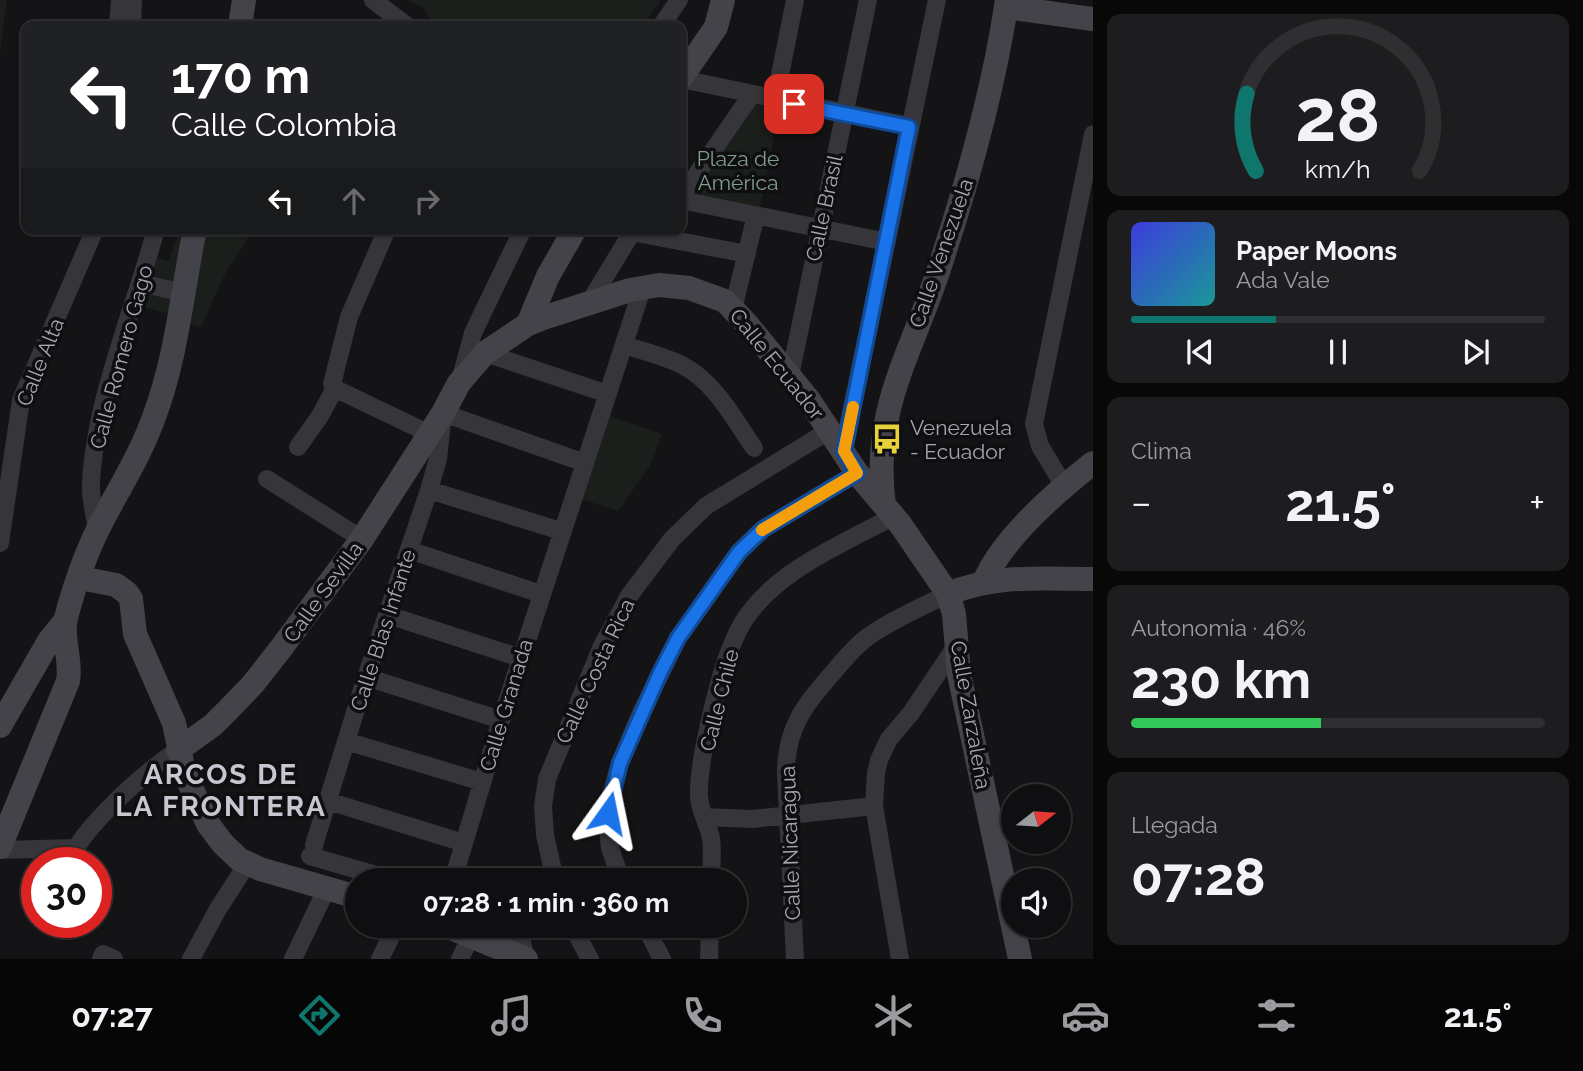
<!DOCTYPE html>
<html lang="es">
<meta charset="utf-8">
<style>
body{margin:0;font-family:Raleway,sans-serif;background:#1d1c1e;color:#f1f3f6;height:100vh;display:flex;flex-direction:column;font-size:26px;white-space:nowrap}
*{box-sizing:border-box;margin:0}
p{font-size:23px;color:#9b9c9f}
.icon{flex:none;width:38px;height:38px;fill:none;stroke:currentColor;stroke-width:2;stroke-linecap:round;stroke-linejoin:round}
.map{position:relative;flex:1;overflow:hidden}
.panel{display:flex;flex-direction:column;gap:14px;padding:14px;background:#080809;width:490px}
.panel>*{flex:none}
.guide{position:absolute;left:21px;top:21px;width:665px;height:214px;border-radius:14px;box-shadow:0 2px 5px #0004,0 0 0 2px #2f2e30;background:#202124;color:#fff;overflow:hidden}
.needle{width:46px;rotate:73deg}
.fabs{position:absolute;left:1001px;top:784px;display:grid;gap:14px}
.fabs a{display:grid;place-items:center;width:70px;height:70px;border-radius:50%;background:#0f0e10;box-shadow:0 2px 5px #0004,0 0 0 2px #2f2e30;font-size:35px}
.speed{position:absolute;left:21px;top:847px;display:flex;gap:14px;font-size:35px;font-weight:700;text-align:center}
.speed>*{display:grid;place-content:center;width:91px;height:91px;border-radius:50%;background:#0f0e10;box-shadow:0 2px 5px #0004,0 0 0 2px #2f2e30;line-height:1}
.speed .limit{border:10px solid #d22;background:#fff;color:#111}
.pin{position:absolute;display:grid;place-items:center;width:60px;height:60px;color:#fff;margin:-30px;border-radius:14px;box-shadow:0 4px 10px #0006}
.me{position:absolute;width:77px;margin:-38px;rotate:12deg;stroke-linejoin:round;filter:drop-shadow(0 0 5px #0008)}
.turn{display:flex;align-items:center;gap:24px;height:147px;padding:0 35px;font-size:32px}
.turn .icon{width:91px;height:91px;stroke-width:2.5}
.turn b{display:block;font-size:49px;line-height:60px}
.lanes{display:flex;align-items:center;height:66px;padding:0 35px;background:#0003;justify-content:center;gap:35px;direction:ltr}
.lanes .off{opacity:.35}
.big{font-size:52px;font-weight:700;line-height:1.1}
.panel .widget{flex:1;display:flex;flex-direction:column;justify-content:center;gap:10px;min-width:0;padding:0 24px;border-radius:14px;background:#1d1c1e}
.panel .dial{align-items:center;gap:0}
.dial svg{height:182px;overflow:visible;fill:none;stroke:#2f2e30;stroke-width:7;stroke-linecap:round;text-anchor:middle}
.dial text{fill:#f1f3f6;stroke:none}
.song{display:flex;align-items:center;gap:21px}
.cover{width:84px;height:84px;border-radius:10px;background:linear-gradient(135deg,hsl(240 70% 55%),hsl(180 70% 35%))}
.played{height:7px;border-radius:4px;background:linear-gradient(90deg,#0f766e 35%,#2f2e30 35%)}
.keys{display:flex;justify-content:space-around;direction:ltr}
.heat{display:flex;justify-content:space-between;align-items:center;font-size:38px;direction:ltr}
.charge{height:10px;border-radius:5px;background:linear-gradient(90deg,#34c759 46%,#2f2e30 0)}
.trip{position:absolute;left:345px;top:868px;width:402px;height:70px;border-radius:35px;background:#0f0e10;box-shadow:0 2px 5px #0004,0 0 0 2px #2f2e30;font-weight:700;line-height:70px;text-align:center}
.dock{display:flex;height:112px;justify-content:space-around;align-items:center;background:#060606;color:#9b9c9f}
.dock .icon{width:49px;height:49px}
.dock .selected{color:#0f766e}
.dock b{font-size:32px;color:#f1f3f6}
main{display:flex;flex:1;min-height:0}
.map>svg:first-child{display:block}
.green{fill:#1a1f1c}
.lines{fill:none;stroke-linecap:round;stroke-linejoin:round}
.street{stroke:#35353a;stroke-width:18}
.secondary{stroke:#434349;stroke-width:24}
.route-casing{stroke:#114b97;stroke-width:18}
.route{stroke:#1a73e8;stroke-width:12}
.slow{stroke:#f59e0b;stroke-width:12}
.labels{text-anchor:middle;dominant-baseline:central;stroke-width:7;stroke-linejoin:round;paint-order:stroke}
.park-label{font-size:21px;fill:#7e9e87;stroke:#0f0e10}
.street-label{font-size:21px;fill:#a6a7b4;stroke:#0f0e10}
.poi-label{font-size:21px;fill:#a6a7b4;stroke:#0f0e10;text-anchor:start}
.district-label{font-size:28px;font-weight:bold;letter-spacing:2px;fill:#c7c7d1;stroke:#0f0e10}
</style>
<main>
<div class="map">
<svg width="1093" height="959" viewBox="0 0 1093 959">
<rect width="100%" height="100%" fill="#141315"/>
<!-- green -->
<path class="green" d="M0 0H7L0 54Z
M406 0H660V2L642 26H441L434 25 422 6Z
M749 103 779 109 760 207 688 192Z
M179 229H190L179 283 150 278 152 261 157 258 169 261Z
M199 229H254L225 274 201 327 183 321Z
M141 293H170L177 316 139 306Z
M610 416 662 434 650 466 618 511 581 499Z"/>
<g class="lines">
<!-- street -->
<path class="street" d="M373 0 407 26
M118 26 120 0
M132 26 133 0
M661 26 679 0
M681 79 909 126
M775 100 795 0
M681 197 752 94
M681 200 887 242
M387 229 349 317 332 384 338 390 430 434
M632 232 747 254
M141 283 183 293
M589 303 634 229
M733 309 756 215
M624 345C643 351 664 356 682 365 715 382 734 419 754 448
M485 353 608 394
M790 376 868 0
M461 377 473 333 523 229
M298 447 320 416 335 388
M843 451 937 0
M267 479 362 539
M1064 486 1040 446 1034 424 1093 134
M429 490 561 531
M97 531C95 515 90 499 91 483 95 400 134 310 156 229
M0 543 21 400 95 229
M409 550 541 594
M388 615 521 658
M366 677 501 720
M346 741 482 782
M328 801 464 843
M704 817 752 819 874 806
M314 845 366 677 429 490 438 459 443 413 585 463
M0 850 75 848
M310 856 393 880
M68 863C83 826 145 772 178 750
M501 879V880
M453 880 501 720 643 286
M555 880 545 835 543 806 547 779 602 646 629 596 672 539 706 506 830 430
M621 880 610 848 608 829 610 798 620 763 641 713 678 638 739 552 763 529 857 473
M711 880C711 866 713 851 711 838 708 824 700 811 699 797 698 770 707 734 713 707 720 679 728 648 743 622 776 570 841 545 894 516
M44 923V922
M518 926 526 959
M572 926 590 959
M645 926 662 959
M101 959 103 954 114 959
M191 959 218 909 247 864
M293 959 327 888
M380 959 396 926
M460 959 471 936
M709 959 710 926
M795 959 786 774C786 725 806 704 836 669 848 655 860 641 875 632 898 617 923 606 948 594
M900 959 874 806 876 773 879 760 889 739 911 713 956 646"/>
<!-- secondary -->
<path class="secondary" d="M1006 7 1093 19
M240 26 244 0
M681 78 716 27 723 0
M528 324 548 276 575 229
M884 505C871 412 911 354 939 269 967 184 994 89 1007 0
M80 578 116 585 127 593 131 599 135 634 174 723 184 772 208 824 223 844 239 859 260 869 357 897
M984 582C1002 538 1056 492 1093 463
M948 594C994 574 1043 579 1093 579
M0 726 49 641 65 621
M178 750 213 725 229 709 253 684 282 647 362 539 443 413 459 383 485 353 528 324 543 318 630 290 659 285 689 288 725 301 746 323 809 400 857 473 900 524 948 594 954 614 959 674 1020 959
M0 847 68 681C72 660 61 638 66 618 73 590 86 553 99 527 118 490 140 456 154 417 177 356 182 292 195 229
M446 926 526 959"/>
</g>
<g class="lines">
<!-- route casing -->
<g class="route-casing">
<path id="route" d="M608 813 620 763 660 673 678 638 739 552 763 529 857 473 844 451 909 127 794 104"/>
</g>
<!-- route -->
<use href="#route" class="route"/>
<!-- slow -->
<path class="slow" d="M762 530 857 473 844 451 853 407"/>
</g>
<!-- icons -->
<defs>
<g id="bus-bare" transform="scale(2.415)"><path d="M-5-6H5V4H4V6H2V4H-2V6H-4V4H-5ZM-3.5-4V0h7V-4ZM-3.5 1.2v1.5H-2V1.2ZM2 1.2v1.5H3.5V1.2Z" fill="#e6d13b" stroke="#0f0e10" stroke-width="2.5" paint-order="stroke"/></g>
</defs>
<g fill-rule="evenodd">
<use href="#bus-bare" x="887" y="439"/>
</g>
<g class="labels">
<!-- park labels -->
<g class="park-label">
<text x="738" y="158">Plaza de<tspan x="738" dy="24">América</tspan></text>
</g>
<!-- street labels -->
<g class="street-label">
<text transform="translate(824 208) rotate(-78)">Calle Brasil</text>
<text transform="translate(941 253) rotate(-71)">Calle Venezuela</text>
<text transform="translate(121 357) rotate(-75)">Calle Romero Gago</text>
<text transform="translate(40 362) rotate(-68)">Calle Alta</text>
<text transform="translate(777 364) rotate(51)">Calle Ecuador</text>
<text transform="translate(323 592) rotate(-54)">Calle Sevilla</text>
<text transform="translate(383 630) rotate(-72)">Calle Blas Infante</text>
<text transform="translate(595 671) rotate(-65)">Calle Costa Rica</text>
<text transform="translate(719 700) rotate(-76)">Calle Chile</text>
<text transform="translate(506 705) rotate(-73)">Calle Granada</text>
<text transform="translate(971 715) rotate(80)">Calle Zarzaleña</text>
<text transform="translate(790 843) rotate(-92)">Calle Nicaragua</text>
</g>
<!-- poi labels -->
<g class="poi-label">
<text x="910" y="427">Venezuela<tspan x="910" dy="24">- Ecuador</tspan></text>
</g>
<!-- district labels -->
<g class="district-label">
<text x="221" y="774">ARCOS DE<tspan x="221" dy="32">LA FRONTERA</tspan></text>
</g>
</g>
</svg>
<div class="fabs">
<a><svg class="needle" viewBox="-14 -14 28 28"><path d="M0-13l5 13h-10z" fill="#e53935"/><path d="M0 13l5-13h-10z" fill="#9b9c9f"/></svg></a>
<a><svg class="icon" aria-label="sound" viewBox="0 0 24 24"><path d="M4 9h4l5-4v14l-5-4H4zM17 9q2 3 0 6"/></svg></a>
</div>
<div class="speed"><div class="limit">30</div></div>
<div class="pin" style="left:794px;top:104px;background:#d93025"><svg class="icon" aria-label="arrive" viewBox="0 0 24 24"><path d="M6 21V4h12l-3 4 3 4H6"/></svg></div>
<svg class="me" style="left:608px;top:813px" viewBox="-20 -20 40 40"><path d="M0-17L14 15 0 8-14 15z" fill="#1a73e8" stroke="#fff" stroke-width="4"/></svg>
<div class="trip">07:28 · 1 min · 360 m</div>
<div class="guide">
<div class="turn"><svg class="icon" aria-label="left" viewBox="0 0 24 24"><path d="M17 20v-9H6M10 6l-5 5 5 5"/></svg><div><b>170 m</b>Calle Colombia</div></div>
<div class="lanes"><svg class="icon" aria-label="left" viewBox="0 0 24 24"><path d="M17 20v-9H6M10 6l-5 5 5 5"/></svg><svg class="icon off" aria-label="ahead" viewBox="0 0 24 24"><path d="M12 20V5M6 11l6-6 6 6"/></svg><svg class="icon off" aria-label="right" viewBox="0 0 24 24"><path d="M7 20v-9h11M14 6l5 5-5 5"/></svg></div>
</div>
</div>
<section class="panel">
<div class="widget dial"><svg viewBox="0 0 100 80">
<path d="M14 69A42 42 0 1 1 86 69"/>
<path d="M14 69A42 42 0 0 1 10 35" stroke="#0f766e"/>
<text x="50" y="56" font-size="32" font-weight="700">28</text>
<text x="50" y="72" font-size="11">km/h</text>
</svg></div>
<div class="widget">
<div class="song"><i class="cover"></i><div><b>Paper Moons</b><p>Ada Vale</p></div></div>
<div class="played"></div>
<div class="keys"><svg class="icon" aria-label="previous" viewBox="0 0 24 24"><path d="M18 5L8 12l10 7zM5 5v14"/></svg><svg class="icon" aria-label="pause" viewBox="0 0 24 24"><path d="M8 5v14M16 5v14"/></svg><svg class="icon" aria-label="next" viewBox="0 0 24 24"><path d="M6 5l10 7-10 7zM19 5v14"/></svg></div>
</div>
<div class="widget"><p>Clima</p>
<div class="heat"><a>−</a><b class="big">21.5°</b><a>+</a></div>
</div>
<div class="widget"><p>Autonomía · 46%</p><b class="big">230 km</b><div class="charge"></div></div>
<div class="widget"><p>Llegada</p><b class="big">07:28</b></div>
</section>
</main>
<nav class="dock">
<b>07:27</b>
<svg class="icon selected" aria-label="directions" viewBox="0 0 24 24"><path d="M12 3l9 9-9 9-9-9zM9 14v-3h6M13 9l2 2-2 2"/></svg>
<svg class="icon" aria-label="music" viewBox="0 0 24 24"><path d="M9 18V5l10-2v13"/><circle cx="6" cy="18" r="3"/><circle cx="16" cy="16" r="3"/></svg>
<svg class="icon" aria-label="phone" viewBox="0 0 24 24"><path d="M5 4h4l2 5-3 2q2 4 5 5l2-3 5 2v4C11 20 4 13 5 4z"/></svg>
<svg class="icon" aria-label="climate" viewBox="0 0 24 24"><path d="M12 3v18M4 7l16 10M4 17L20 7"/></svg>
<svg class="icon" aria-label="car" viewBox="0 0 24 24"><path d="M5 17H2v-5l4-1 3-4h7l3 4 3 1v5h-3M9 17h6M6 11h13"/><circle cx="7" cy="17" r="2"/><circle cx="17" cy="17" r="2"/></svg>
<svg class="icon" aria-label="filters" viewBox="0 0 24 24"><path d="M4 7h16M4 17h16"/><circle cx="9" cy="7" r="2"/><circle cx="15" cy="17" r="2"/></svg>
<b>21.5°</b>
</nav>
